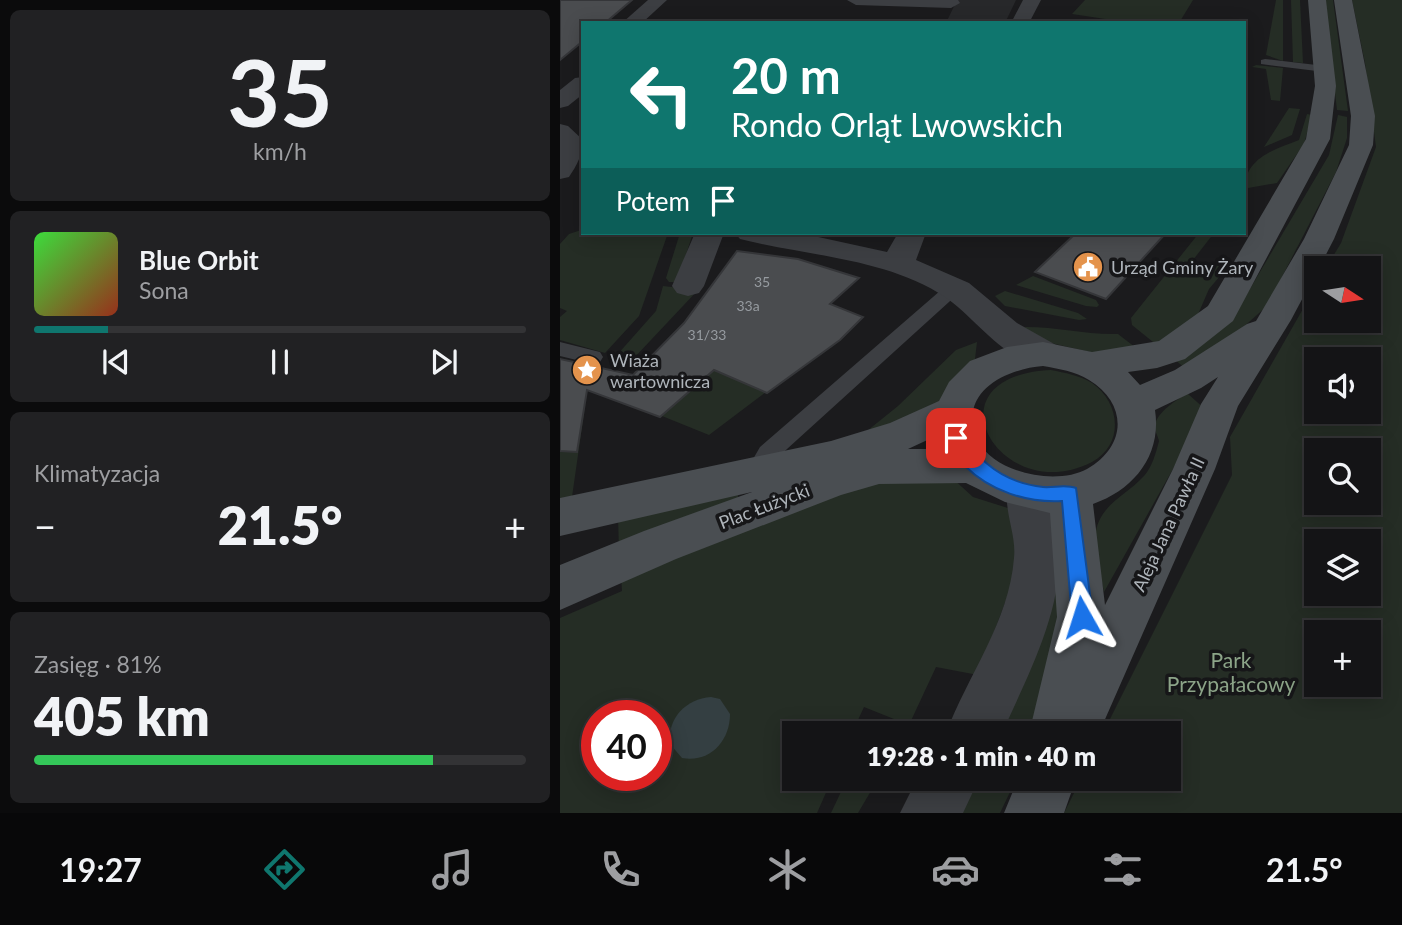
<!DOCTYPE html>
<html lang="pl">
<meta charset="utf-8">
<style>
body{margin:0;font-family:Lato,sans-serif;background:#212123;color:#f1f3f6;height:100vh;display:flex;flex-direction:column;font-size:26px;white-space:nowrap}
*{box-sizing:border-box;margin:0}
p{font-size:23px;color:#9d9ea1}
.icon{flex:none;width:38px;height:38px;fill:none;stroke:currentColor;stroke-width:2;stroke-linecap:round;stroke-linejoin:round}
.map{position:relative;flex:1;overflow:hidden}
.panel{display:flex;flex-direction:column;gap:10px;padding:10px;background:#0b0b0c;width:560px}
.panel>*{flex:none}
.top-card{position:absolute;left:21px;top:21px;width:665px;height:214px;border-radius:0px;box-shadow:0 4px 18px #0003,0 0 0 2px #333335;background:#0f766e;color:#fff;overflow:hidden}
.needle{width:46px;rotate:102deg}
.tools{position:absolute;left:744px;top:256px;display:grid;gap:14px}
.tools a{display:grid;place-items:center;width:77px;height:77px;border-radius:0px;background:#141416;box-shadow:0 4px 18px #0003,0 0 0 2px #333335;font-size:35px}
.speed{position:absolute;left:21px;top:700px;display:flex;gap:14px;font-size:35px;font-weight:700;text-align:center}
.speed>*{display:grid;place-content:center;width:91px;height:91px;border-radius:50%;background:#141416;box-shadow:0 4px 18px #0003,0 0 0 2px #333335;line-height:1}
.speed .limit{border:10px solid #d22;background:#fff;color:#111}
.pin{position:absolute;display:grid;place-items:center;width:60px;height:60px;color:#fff;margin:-30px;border-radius:14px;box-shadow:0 4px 10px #0006}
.me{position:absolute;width:77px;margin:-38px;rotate:354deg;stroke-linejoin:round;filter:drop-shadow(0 0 5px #0008)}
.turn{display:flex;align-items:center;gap:24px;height:147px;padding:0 35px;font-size:32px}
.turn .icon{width:91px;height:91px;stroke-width:2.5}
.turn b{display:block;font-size:49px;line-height:60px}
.then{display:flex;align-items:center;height:66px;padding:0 35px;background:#0003;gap:14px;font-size:26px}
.big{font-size:52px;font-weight:800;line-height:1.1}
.panel .tile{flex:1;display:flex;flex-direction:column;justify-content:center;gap:10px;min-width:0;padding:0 24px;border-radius:10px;background:#212123}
.panel .dial{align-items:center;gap:0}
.dial b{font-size:91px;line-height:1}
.song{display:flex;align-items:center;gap:21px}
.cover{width:84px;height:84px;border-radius:10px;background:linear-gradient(135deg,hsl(120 70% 55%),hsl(10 70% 35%))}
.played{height:7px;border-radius:4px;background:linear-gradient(90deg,#0f766e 15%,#333335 15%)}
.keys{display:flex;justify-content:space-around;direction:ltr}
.heat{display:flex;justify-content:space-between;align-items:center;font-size:38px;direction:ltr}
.charge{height:10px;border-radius:5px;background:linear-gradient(90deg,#34c759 81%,#333335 0)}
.trip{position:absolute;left:222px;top:721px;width:399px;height:70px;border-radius:0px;background:#141416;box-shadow:0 4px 18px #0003,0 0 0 2px #333335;font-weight:800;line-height:70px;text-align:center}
.tab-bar{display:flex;height:112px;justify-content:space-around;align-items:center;background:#080809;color:#9d9ea1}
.tab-bar .icon{width:49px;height:49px}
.tab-bar .selected{color:#0f766e}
.tab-bar b{font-size:32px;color:#f1f3f6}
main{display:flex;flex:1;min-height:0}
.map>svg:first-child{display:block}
.built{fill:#27282a}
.green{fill:#252d25;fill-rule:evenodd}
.water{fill:#343f42}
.building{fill:#4a4c4f;stroke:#353639;stroke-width:2}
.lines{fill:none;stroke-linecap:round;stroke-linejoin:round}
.lane{fill:#3c3e42;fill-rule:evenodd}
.street{fill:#3c3e42;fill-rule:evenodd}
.secondary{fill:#4a4e52;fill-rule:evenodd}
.route{fill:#1a73e8;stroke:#114b97;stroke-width:2}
.labels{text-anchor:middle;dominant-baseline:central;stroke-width:7;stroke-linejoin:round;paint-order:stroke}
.number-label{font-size:14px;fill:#969ba0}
.poi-label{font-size:18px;fill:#afb5bb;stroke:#161618;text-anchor:start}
.street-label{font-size:18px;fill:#afb5bb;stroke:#161618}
.near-park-label{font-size:21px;fill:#8ca488;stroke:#161618}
</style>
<main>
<section class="panel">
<div class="tile dial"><b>35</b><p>km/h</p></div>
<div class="tile">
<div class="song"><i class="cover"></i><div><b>Blue Orbit</b><p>Sona</p></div></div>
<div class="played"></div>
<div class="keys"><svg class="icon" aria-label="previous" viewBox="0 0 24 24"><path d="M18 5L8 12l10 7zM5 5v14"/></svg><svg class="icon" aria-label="pause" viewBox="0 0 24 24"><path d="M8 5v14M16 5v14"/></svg><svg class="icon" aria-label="next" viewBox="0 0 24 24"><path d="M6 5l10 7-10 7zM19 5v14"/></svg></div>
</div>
<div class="tile"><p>Klimatyzacja</p>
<div class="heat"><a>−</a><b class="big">21.5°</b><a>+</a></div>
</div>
<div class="tile"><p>Zasięg · 81%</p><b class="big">405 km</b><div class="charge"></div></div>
</section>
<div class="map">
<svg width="842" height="813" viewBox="0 0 842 813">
<rect width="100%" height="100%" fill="#1b1b1d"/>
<!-- built -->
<path class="built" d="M397 0H456L445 23H386Z"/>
<!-- green -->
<path class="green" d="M525 0H633L619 23H572L512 14Z
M716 0H723V61L706 55Z
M731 0H740L743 63 733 62Z
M764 0H773L788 111 777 110Z
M792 0H842V813H504L521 779H609V733H543L672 475 670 437 756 286V320H808V268H766L781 243 816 147 805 63ZM756 359H808V411H756ZM756 450H808V502H756ZM756 541H808V593H756ZM756 632H808V684H756Z
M696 65 723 68 720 101 711 100 706 69 692 67Z
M729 108 740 109 732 135 704 147Z
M747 114 752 115 744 144 717 183 688 188 684 193C684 158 711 151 739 140Z
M778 115 787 117V138L776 172 707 306 662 346 627 370 613 358 684 299 769 155Z
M21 230 23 233H108L79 316 45 353 0 340V317L7 311 0 308V244L9 234Z
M120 233H133L117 282H109L106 278Z
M639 233H654L626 269 664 263 660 276 649 289 636 319 598 346 572 325 571 318Z
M473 276 536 300 539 305 537 307 526 306 456 285Z
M103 286 138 290 74 358 57 355 96 311Z
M445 291 518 313 527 319 519 320 445 306 435 296Z
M466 327C498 327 527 335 558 334L580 351 543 355 482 341 457 329Z
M417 342 415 359 377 405 302 435 338 406 396 350Z
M154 370 206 392 149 435 102 416Z
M491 370C505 373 519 375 532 383 560 402 565 444 532 462 440 509 363 376 491 370Z
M627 393 646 410 544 592C541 576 534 555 535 538 537 505 566 496 584 476 592 467 596 453 599 441 598 436 594 430 595 425 597 412 617 400 627 393Z
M0 400 25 406 11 504 0 506Z
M391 477 413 497 451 509 464 552 418 675 376 667 349 725 304 707 292 733H234V779H272L257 813H0V618L62 591 61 575 247 500 328 479ZM37 716H96V775H37Z
M178 491V502L59 551 58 516Z
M513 566 480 733H438L460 690 494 577Z
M287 779H318L298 813H271Z
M417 779 450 792 440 813H401Z"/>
<!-- water -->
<path class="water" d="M151 697 160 699 170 714C170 741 150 763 122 758L110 744C107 718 126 699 151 697Z"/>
<!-- building -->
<path class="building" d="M0 0H72L45 23H23V41L0 60Z
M516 233H606L546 299 475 272Z
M177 251 238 259 299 278 270 304 303 317 280 340 207 393 154 370 100 417 27 390 17 452 0 451V359L73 375 124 323Z"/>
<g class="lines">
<!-- lane -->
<path class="lane" d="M705 59 765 66 771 69 765 72 701 64V60Z
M394 283 403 288 400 292 216 459 204 480 196 482 188 480 185 473 200 447 388 284Z
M0 342 40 352 43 357 40 362 33 364 0 356Z"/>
<!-- street -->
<path class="street" d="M88 0H107L82 23H62Z
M287 0H398L400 3 391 8 296 5Z
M463 0H481L469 23H451Z
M23 77V94L8 106 0 108V90L15 78Z
M0 124 8 126 23 140C23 154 17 165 9 177L0 179Z
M135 233H164L144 286 139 293 128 296 117 293 112 286Z
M175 233H240L327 252 338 233H366L356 260 409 283 457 323 496 345 501 354 496 363C453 375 417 318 385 297 327 258 246 256 180 239Z
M466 474 481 479C526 568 479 651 442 733H386C408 675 449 622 454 558 457 531 439 503 451 479Z
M357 779H419L403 813H340Z"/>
<!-- secondary -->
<path class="secondary" d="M748 0H766L776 86 770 139 673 321 625 359 597 368 568 372 580 385 615 370 687 324 696 321 744 239 789 145 791 116 774 0H792L815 116 813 145 774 239 759 268H756V273L731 320 678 406 655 469 539 733H478L472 721 497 617 490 513 445 502 406 483 319 484 281 495 116 559 0 610V565L84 531 192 492 0 536V498L271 441 330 423 379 401 389 382 410 361 447 347 483 342 532 352 599 341 648 306 746 139 755 86ZM483 366C499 369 515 371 529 380 568 404 567 446 527 469 496 486 433 473 418 440 396 393 445 369 483 366ZM658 377 641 404 613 469 545 605 533 504C574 490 602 455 595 410L641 388ZM376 436 381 449H348Z
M458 779H516L504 813H444Z"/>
</g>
<!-- route -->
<path class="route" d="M396 431 402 433C420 464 446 483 483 487 494 488 505 484 516 488L533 617 530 624 522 627 515 624 512 617 502 501C467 503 430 491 405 466 397 459 393 447 388 438L390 433Z"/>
<!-- icons -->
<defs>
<g id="civic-disc" transform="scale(1.575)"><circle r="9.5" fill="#e4934c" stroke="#161618"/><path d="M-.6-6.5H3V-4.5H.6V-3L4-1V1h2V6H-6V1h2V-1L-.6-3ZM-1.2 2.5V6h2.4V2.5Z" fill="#fff"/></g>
<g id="sight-disc" transform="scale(1.575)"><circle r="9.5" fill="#e4934c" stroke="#161618"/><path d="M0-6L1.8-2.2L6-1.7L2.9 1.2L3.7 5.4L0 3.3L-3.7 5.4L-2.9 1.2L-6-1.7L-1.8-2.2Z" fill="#fff"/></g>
</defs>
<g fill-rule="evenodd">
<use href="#civic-disc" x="528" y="267"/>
<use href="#sight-disc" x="27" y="370"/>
</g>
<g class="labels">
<!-- number labels -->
<g class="number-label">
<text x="202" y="281">35</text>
<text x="188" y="305">33a</text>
<text x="147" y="334">31/33</text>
</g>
<!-- poi labels -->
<g class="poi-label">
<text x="551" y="267">Urząd Gminy Żary</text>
<text x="50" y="360">Wiaża<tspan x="50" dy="21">wartownicza</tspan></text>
</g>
<!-- street labels -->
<g class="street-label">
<text transform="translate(204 506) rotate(-21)">Plac Łużycki</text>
<text transform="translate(608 524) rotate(-65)">Aleja Jana Pawła II</text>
</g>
<!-- near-park labels -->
<g class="near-park-label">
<text x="671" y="659">Park<tspan x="671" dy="24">Przypałacowy</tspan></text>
</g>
</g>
</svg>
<div class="tools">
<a><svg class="needle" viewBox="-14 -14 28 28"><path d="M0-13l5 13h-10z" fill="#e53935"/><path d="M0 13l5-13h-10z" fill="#9d9ea1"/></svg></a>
<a><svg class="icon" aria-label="sound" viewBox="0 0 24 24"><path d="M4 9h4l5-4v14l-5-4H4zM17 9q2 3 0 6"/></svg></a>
<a><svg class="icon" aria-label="search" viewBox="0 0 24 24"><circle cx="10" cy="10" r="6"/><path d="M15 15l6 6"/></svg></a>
<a><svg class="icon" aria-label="layers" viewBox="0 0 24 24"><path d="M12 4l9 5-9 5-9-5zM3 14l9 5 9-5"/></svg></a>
<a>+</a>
</div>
<div class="speed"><div class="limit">40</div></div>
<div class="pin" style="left:396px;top:438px;background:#d93025"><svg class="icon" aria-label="arrive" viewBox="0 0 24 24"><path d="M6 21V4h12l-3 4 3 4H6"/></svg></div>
<svg class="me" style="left:522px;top:617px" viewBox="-20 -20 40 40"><path d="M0-17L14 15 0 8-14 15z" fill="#1a73e8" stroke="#fff" stroke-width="4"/></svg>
<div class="trip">19:28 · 1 min · 40 m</div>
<div class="top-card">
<div class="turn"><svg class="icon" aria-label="left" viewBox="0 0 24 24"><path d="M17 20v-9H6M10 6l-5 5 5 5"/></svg><div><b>20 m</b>Rondo Orląt Lwowskich</div></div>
<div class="then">Potem<svg class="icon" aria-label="arrive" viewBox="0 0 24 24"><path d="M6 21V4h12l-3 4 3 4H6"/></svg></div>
</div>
</div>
</main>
<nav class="tab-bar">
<b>19:27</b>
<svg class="icon selected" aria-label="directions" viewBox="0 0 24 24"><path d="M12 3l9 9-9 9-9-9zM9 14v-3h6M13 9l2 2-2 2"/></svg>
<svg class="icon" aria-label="music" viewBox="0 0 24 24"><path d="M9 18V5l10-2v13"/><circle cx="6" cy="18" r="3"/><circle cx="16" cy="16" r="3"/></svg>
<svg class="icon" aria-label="phone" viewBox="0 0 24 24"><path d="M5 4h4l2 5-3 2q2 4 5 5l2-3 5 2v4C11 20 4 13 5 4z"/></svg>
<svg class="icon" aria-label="climate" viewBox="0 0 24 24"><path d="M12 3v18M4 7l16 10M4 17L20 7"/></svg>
<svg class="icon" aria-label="car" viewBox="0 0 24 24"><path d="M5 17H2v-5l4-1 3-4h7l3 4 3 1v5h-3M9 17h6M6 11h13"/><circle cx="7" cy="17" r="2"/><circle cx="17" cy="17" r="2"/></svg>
<svg class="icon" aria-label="filters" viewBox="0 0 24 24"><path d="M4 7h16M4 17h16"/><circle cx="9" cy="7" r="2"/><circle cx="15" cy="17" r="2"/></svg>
<b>21.5°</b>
</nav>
